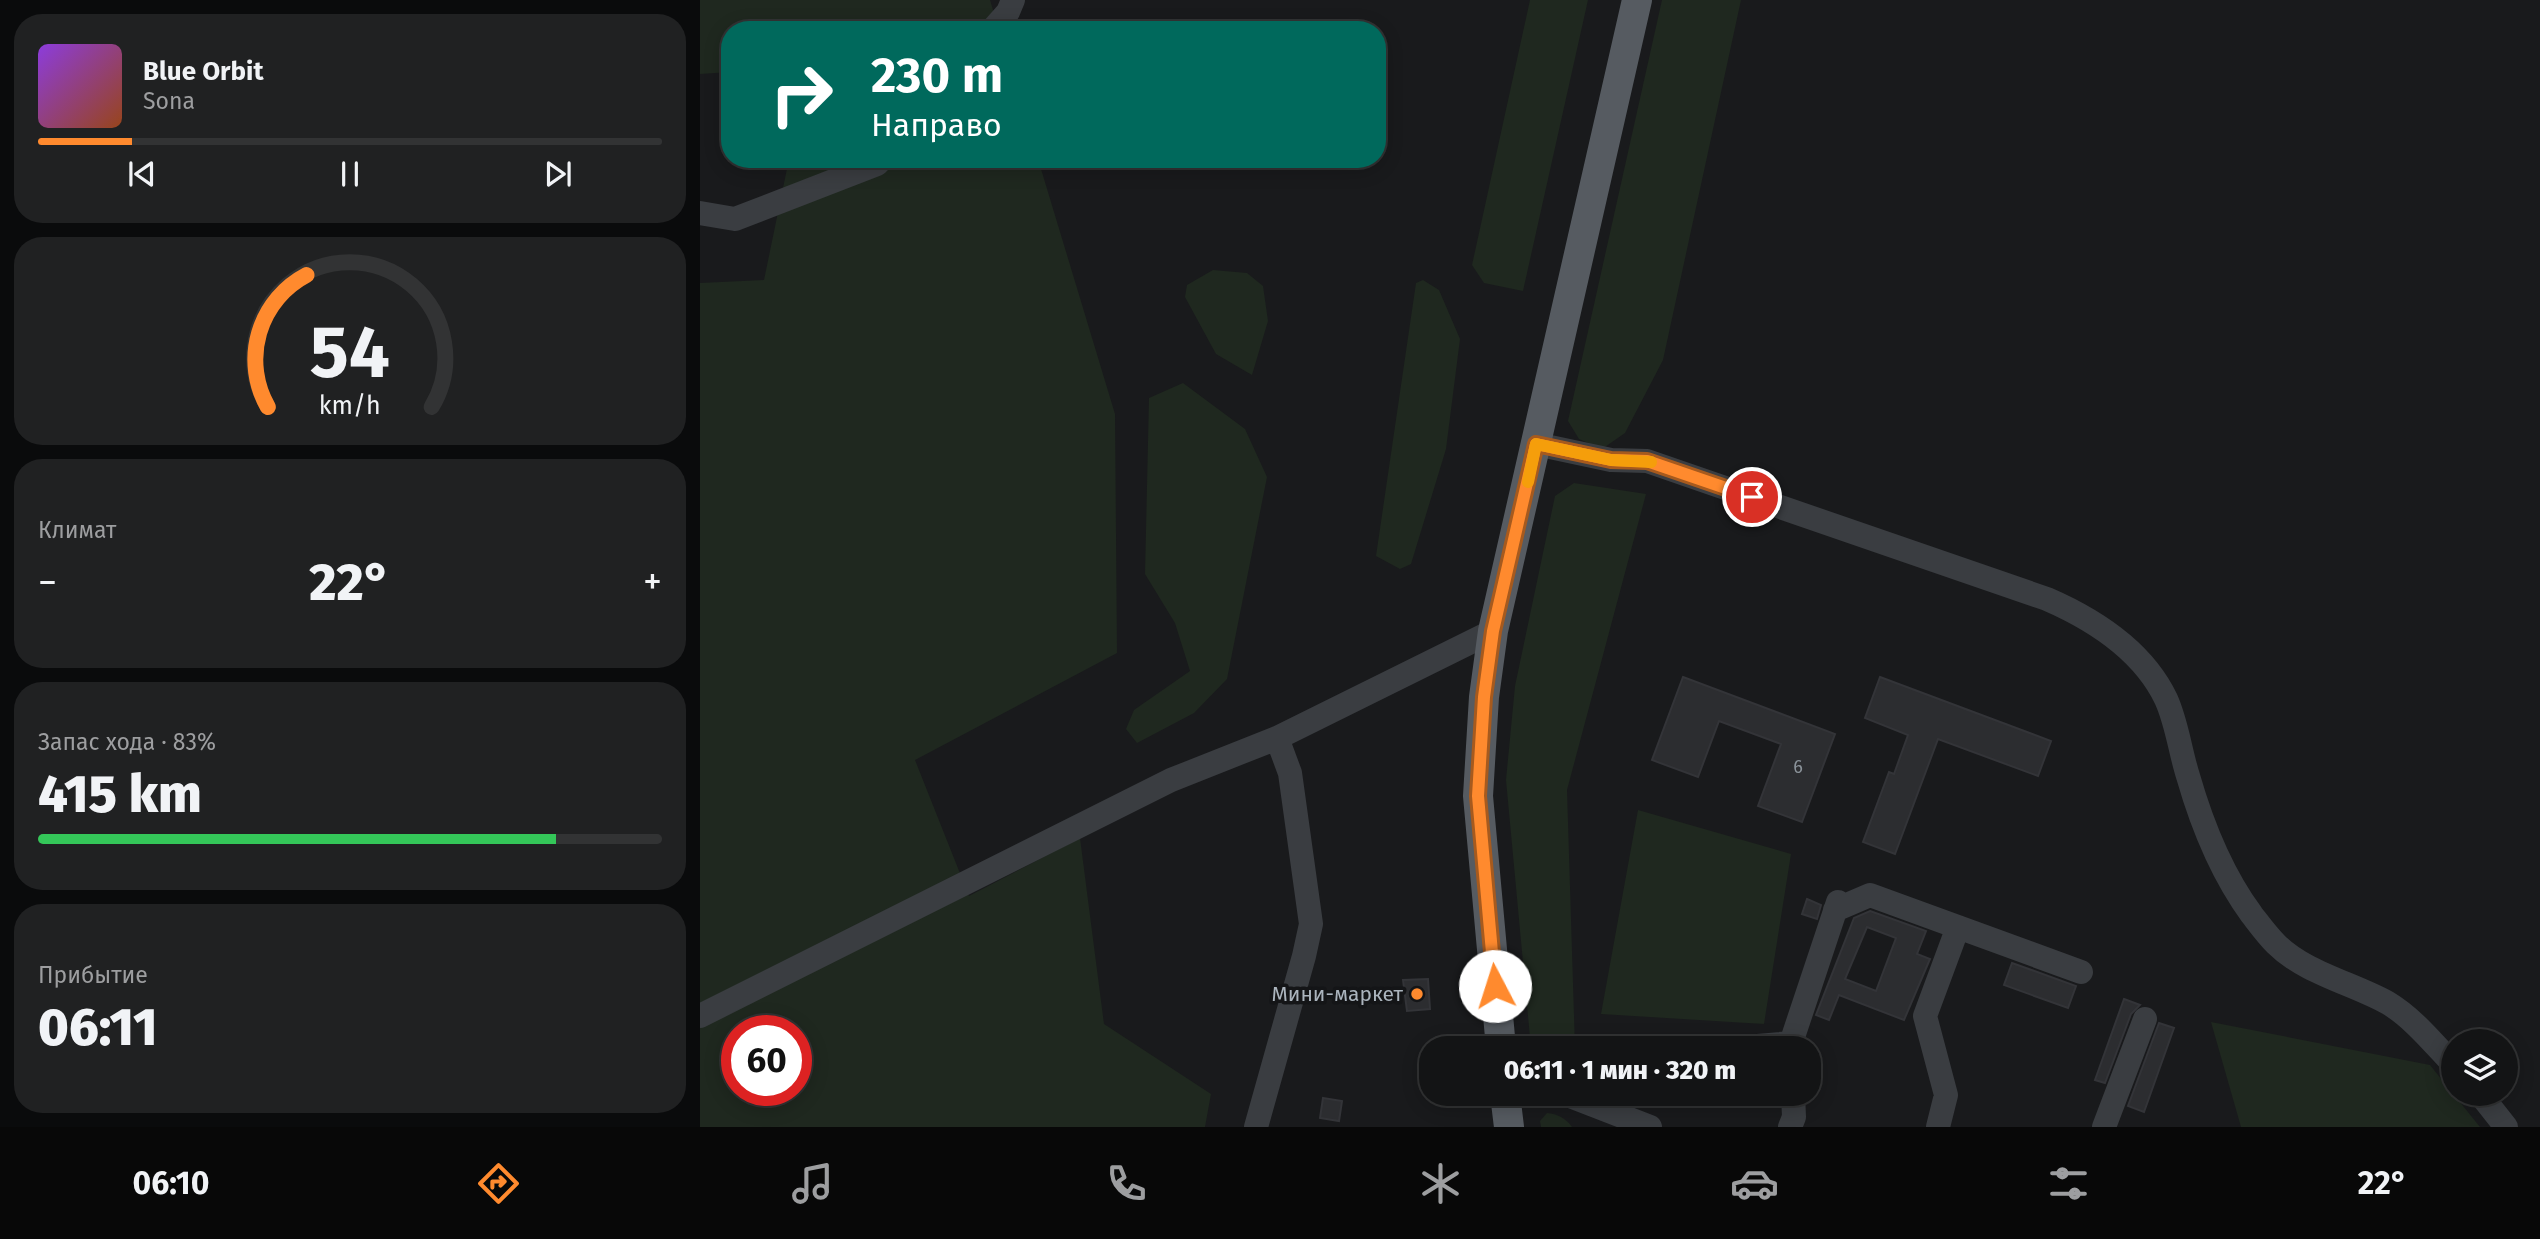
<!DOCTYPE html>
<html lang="ru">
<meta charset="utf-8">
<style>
body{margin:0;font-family:"Fira Sans",sans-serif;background:#202122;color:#f1f3f6;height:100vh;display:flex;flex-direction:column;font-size:26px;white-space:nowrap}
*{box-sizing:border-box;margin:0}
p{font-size:23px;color:#9d9ea0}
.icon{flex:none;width:38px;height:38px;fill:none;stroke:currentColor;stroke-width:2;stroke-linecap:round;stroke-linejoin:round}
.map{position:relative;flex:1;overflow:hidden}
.side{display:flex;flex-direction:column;gap:14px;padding:14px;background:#0a0b0c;width:700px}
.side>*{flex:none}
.guide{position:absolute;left:21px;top:21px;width:665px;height:147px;border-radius:28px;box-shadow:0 4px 18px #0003,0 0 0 2px #323334;background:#00695c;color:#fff;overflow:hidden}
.buttons{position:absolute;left:1741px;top:1029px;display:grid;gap:14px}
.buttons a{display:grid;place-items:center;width:77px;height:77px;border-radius:50%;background:#131415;box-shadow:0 4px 18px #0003,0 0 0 2px #323334;font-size:35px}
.speed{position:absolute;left:21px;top:1015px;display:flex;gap:14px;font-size:35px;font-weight:700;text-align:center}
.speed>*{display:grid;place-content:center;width:91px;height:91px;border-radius:50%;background:#131415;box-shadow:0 4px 18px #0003,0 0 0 2px #323334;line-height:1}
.speed .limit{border:10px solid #d22;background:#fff;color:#111}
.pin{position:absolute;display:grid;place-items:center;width:60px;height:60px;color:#fff;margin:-30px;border:4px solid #fff;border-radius:50%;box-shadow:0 2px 7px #0007}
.me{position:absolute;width:77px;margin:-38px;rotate:355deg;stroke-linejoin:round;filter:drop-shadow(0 0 5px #0008)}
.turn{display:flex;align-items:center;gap:24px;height:147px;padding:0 35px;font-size:32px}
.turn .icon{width:91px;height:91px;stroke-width:2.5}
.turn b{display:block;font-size:49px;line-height:60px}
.big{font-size:52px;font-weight:800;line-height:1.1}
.side .card{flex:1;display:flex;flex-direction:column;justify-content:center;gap:10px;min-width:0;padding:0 24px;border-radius:28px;background:#202122}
.side .dial{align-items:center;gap:0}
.dial svg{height:182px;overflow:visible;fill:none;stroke:#323334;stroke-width:7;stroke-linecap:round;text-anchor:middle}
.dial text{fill:#f1f3f6;stroke:none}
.song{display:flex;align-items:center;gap:21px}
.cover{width:84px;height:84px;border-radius:10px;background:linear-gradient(135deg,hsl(270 70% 55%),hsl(20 70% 35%))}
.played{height:7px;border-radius:4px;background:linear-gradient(90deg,#ff8a2e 15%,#323334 15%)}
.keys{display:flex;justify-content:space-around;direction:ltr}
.heat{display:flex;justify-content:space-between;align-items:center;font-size:38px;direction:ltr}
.charge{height:10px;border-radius:5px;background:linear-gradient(90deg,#34c759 83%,#323334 0)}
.trip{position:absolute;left:719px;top:1036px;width:402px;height:70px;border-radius:28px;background:#131415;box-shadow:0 4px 18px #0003,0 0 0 2px #323334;font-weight:800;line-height:70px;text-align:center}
.dock{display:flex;height:112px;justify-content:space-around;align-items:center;background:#080808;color:#9d9ea0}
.dock .icon{width:49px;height:49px}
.dock .selected{color:#ff8a2e}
.dock b{font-size:32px;color:#f1f3f6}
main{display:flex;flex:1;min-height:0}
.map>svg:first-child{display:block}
.green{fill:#1f281f;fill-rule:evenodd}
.building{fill:#2c2d30;stroke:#333438;stroke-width:2;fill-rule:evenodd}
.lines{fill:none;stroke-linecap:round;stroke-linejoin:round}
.minor{stroke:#3a3d41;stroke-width:24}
.major{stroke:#565b61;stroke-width:30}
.route-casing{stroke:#a65a1e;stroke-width:18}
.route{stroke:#ff8a2e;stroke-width:12}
.slow{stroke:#f59e0b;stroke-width:12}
.poi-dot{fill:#ff8a2e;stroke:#141517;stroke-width:2.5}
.labels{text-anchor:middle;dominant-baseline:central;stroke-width:7;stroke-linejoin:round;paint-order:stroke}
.number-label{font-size:18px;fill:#8a9299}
.poi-label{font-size:21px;fill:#abb4bd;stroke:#141517;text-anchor:end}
</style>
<main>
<section class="side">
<div class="card">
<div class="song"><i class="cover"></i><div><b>Blue Orbit</b><p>Sona</p></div></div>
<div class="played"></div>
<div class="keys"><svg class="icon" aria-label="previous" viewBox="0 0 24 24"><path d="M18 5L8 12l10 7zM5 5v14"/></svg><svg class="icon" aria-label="pause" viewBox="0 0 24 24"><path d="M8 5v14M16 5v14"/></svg><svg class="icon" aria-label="next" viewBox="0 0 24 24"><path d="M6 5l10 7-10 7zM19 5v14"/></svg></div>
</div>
<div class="card dial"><svg viewBox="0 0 100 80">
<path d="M14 69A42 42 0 1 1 86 69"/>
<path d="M14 69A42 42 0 0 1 31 11" stroke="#ff8a2e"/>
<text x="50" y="56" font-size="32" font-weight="700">54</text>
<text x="50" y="72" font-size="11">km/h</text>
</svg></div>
<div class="card"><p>Климат</p>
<div class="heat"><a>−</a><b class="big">22°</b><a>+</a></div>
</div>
<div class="card"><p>Запас хода · 83%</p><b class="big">415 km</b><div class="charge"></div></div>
<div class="card"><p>Прибытие</p><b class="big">06:11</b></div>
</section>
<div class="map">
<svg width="1840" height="1127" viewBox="0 0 1840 1127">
<rect width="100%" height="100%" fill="#191a1c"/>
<!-- green -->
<path class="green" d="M0 0H290L299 30H30V72L0 74Z
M830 0H888L823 291 784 283 772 265Z
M962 0H1041L963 360 925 433 902 449 879 439 868 421Z
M89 159H338L415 414 417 653 215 760 269 896 380 838 404 1024 511 1094 505 1127H0V283L64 280ZM37 1031H96V1090H37Z
M513 270 547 273 563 286 568 321 552 375 516 354 485 297 487 285Z
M723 280 739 290 760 339 746 449 711 564 700 569 676 556 716 283Z
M483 383 545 429 567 477 527 679 494 713 437 743 426 729 434 710 490 671 475 623 445 574 449 398Z
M874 483 946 494 867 790 875 1048H831L806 780 815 686 855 496Z
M938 810 1091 854 1064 1024 901 1014Z
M1511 1022 1730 1065 1780 1127H1541Z
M847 1113C857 1114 866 1118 872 1127H841L840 1121Z"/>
<!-- building -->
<path class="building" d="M983 677 1135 734 1102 822 1058 806 1081 744 1019 721 998 777 952 760Z
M1180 677 1351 741 1338 776 1238 739 1195 854 1163 842 1189 772 1194 774 1208 735 1165 718Z
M1107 899 1121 905 1117 919 1102 914Z
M1170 911 1226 931 1217 954 1230 959 1204 1020 1139 995 1129 1020 1116 1015 1154 918ZM1167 927 1196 938 1176 991 1145 979Z
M1312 963 1376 986 1368 1008 1304 985Z
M728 979 730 1009 707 1011 703 980Z
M1424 999 1440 1005 1431 1014 1405 1083 1395 1080Z
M1459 1023 1474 1028 1444 1112 1428 1106Z
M623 1098 642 1101 639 1121 620 1118Z"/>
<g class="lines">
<!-- minor -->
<path class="minor" d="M292 30 308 12 313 0
M0 213 35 219 177 164 182 159
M836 444 911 460 947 461 1347 599C1393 619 1443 651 1466 699 1477 723 1480 751 1488 776 1502 825 1521 873 1552 915 1559 924 1567 935 1576 944 1605 973 1652 983 1688 1003 1713 1018 1733 1043 1754 1065
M1135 910 1170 895 1381 972
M0 1016 471 780 577 738 793 631
M1091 1043 1138 902
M1034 1048 1091 1043V1048
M865 1094 950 1127
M1780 1094 1806 1127
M556 1127 604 956 611 924 590 773 577 738
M1090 1127 1094 1117 1093 1094
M1238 1127 1246 1095 1225 1016 1258 927
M1404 1127 1445 1019"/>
<!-- major -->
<path class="major" d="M801 1048 778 796 784 697 793 631 937 0
M805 1094 809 1127"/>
</g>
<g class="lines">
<!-- route casing -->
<g class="route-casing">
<path id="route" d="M795 986 778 796 784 697 793 631 836 444 911 460 947 461 1052 497"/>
</g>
<!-- route -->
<use href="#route" class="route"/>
<!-- slow -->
<path class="slow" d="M828 482 836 444 911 460 951 462"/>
</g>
<!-- markers -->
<circle class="poi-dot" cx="717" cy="994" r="7"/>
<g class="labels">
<!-- number labels -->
<g class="number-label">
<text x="1098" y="767">6</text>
</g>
<!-- poi labels -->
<g class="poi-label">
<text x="703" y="994">Мини-маркет</text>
</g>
</g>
</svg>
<div class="buttons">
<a><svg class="icon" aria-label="layers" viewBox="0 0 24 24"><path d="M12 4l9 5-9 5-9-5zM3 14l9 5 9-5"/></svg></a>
</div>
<div class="speed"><div class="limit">60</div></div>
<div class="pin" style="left:1052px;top:497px;background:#d93025"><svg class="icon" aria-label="arrive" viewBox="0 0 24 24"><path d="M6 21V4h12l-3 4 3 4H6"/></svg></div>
<svg class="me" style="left:795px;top:986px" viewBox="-20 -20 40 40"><circle r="19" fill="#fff"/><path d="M0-13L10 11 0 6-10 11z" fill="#ff8a2e"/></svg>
<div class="trip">06:11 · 1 мин · 320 m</div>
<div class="guide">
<div class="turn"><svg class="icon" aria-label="right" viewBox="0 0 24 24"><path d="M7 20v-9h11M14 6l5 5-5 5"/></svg><div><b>230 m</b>Направо</div></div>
</div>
</div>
</main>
<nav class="dock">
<b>06:10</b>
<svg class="icon selected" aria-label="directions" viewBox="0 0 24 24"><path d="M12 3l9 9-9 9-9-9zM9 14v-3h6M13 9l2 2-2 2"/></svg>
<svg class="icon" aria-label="music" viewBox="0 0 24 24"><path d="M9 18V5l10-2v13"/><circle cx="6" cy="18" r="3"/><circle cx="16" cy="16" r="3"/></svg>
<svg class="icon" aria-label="phone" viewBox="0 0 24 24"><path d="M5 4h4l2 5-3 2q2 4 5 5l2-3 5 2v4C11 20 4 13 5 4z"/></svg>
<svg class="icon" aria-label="climate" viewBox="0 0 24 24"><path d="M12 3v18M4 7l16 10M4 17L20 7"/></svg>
<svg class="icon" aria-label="car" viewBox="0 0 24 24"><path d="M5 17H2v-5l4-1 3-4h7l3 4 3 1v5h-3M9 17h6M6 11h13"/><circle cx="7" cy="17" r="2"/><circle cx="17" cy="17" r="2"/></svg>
<svg class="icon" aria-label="filters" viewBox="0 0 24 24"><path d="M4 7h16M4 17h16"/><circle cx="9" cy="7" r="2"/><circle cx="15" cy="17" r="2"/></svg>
<b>22°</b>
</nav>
